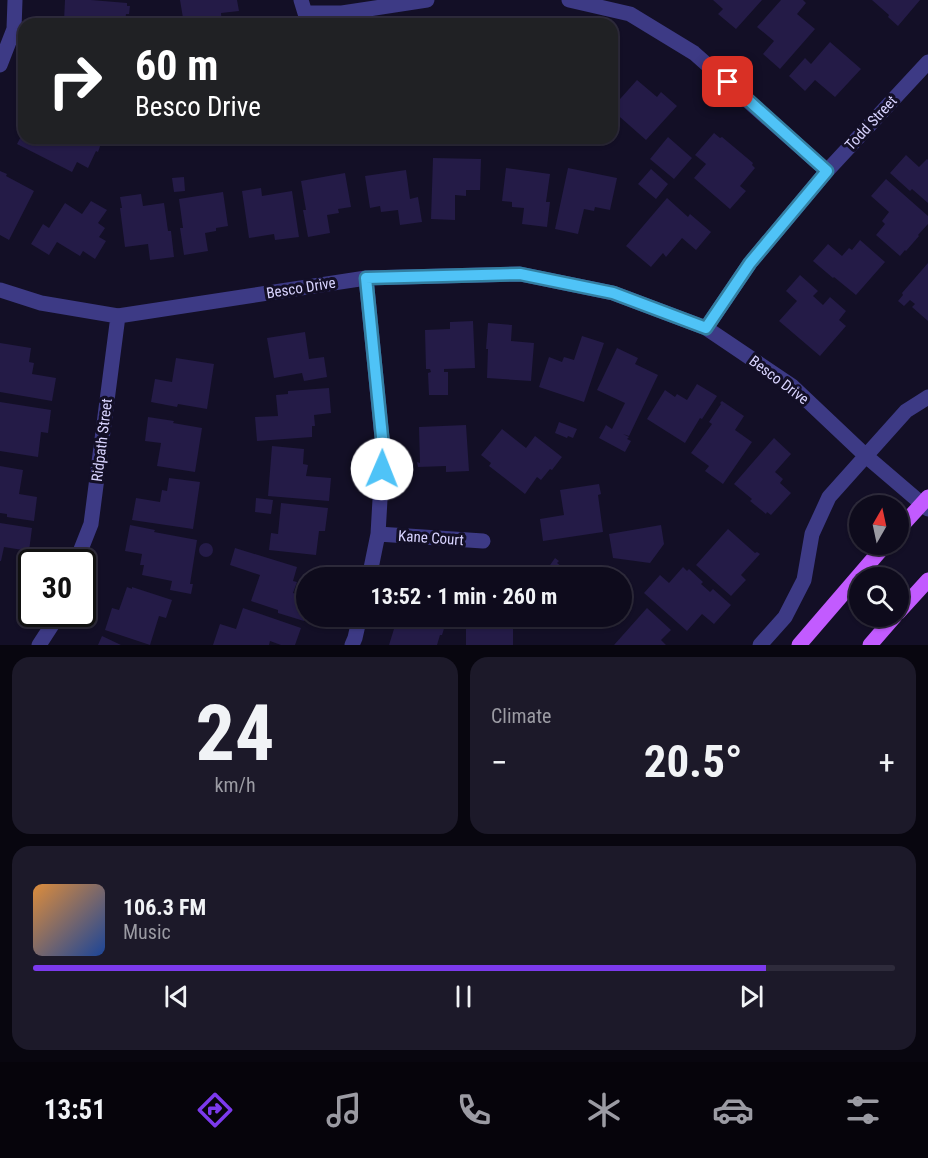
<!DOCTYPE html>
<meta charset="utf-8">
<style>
body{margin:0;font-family:"Roboto Condensed",sans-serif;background:#1c1929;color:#f1f3f6;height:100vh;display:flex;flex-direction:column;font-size:22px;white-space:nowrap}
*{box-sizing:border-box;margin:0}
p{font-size:20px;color:#9b9ba3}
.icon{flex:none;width:33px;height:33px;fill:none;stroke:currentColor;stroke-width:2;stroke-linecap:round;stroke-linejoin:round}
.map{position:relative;height:645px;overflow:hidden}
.sheet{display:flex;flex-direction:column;gap:12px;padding:12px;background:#08060f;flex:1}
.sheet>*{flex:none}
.banner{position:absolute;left:18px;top:18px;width:600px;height:126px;border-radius:18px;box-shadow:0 2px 4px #0004,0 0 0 2px #2e2b3b;background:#202124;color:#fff;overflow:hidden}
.needle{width:39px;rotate:9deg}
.fabs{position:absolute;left:849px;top:495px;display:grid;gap:12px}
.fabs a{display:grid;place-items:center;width:60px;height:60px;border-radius:50%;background:#0e0b1c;box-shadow:0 2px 4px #0004,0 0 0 2px #2e2b3b;font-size:30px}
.speed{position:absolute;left:18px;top:549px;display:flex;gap:12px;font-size:30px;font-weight:700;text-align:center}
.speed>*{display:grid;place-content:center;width:78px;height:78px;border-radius:50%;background:#0e0b1c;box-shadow:0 2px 4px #0004,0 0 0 2px #2e2b3b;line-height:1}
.speed .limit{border:3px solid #111;border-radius:9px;background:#fff;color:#111}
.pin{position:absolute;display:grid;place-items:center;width:51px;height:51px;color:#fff;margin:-26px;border-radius:12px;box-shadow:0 3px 9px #0006}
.me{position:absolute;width:66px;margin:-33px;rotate:1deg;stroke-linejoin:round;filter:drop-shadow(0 0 4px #0008)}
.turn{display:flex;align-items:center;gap:21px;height:126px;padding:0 18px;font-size:27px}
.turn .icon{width:78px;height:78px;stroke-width:2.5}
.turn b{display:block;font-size:42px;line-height:51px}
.big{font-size:45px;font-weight:700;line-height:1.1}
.sheet .widget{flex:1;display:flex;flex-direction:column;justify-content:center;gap:9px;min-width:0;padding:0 21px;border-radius:18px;background:#1c1929}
.sheet .dial{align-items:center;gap:0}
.dial b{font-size:78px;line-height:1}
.song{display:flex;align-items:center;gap:18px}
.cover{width:72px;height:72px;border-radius:9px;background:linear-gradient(135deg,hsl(30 70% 55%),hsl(220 70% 35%))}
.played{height:6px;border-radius:3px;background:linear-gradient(90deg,#7c3aed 85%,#2e2b3b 85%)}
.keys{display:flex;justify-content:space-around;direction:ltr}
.heat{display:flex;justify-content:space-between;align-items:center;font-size:33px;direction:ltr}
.sheet .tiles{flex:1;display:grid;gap:12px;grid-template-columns:1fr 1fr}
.widget:last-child{grid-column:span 2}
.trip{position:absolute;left:296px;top:567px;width:336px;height:60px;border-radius:30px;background:#0e0b1c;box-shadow:0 2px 4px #0004,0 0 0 2px #2e2b3b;font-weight:700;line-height:60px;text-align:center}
.menu{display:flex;height:96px;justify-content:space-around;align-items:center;background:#06040b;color:#9b9ba3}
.menu .icon{width:42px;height:42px}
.menu .on{color:#7c3aed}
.menu b{font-size:27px;color:#f1f3f6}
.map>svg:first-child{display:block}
.building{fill:#241b47}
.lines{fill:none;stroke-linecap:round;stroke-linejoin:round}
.minor{stroke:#3d3a85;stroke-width:15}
.primary{stroke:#c25bff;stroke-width:15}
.route-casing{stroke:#337fa1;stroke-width:15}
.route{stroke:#4fc3f7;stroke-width:10}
.labels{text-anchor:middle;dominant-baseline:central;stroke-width:6;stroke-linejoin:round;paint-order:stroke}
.street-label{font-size:15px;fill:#d9d4ff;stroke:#130f26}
</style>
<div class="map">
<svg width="928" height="645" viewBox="0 0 928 645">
<rect width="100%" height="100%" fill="#130f26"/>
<!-- building -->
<path class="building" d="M65 0H91L127 3V6H130L129 14H126L125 24H89L64 21Z
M180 0H237L239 11 221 13 222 24H184Z
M713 0H762L736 29 718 14 723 9Z
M781 0H803L806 3 797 14 815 29 780 69 763 54 774 41 757 27Z
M872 0H920L898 26 888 17 889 15Z
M830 42 861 69 835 97 815 80 805 91 789 76 805 58 811 64Z
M637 80 657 97 661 92 677 106 646 140 612 110V108Z
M24 131V138H103L98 152 96 151 88 168 77 162 72 172 17 144Z
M714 133 720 138 722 137 753 163 752 165 755 168 740 186 746 191 730 209 694 178 706 164 695 155Z
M668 137 692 158 674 179 650 159Z
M906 155 919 167 927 159 928 160V203L912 189 910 191 890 173Z
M433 158 481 159 480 190H466V196L455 195V220L431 219Z
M506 168 550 174 546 202H550L547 227 522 224 524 208 512 207V202L502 201Z
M568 168 617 178 610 210 595 207 594 211 584 209 578 234 555 229Z
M651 169 668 184 656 199 638 184Z
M406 170 410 199 418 197 422 222 400 225 398 210 381 212 380 206 370 208 365 176Z
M0 171 7 174 6 176 34 191 9 240 0 235Z
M345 173 351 207 338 209 339 213 327 215 330 233 308 237 303 210H306L301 181Z
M184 177 185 191 174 192 172 178Z
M886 179 928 216V224L918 235 919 236 906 251 905 250 900 256 876 235 885 224 882 221 889 212 871 196Z
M261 188 262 196 292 191 299 237 275 240 274 234 249 238 242 191Z
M223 192 228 226 216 228V231L205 233 208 251 184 255 180 228H183L179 199Z
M141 194 143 206 164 203 168 231H171L174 257 150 260 148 244 125 247 120 208H122L120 197Z
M667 198 688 217 690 214 711 232 696 250 682 238 666 257 663 253 651 267 626 246Z
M91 201 107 210 98 223 105 228 99 237 106 241 95 259 83 251 80 256 57 242 49 255 31 244 43 224 49 228 65 203 82 214Z
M860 240 885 262 856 295 834 277 833 278 813 261 828 244 842 256 849 248 852 250Z
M928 263V321L912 307 915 304 910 300 904 306 898 301 903 295 902 293Z
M800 275 818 291 813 296 823 305 830 297 846 311 839 320 846 326 820 356 779 321 797 301 786 291Z
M473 321 475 368 444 369V372H448V395H429L428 373 431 372 430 369H426L425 330 450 329V322Z
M488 323 512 325 511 341 534 343 531 381 487 378 488 349H486Z
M305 332 309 359 324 357 327 377 304 381 302 373 274 378 267 338Z
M582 336 604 343 584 402 539 387 549 357 562 362 564 357 574 360Z
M0 343 31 348 29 362 34 363 32 374 56 378 52 401 0 392Z
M617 348 638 358 635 364 658 375 629 436 623 434 629 437 627 439 631 441 625 452 599 438 606 425 612 429 625 403 597 390Z
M176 358 214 364 207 409 178 404 177 407 151 402 155 379 172 382Z
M697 384 717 396 702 419 700 418 685 443 647 419 665 390 675 397 677 394 687 400Z
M329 388 331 413 314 415 315 426H312V437L257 441 255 417 278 416 276 395 288 394V391Z
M722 401 744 416 735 430 752 442 723 484 705 471 709 466 691 453 712 424 709 422 721 404 720 403Z
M0 402 51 410 48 433 41 432 38 457 0 451Z
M148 417 174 421 173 423 202 428 195 472 157 466 161 443 145 441Z
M559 422 577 429 573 438 568 436 567 438 555 433Z
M466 425 469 471 446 472V466L418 467 417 462 420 463 419 427Z
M502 429 526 448 535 436 562 457 552 470 550 469 541 480 537 477 525 494 489 466 491 463 481 455Z
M774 438 791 454 775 472 783 479 780 483 791 493 771 515 767 512 766 514 750 501 752 499 734 484Z
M272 446 304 449 303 464 308 465 306 476 331 478 329 501 268 496Z
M0 466 23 470 19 494 37 497 34 521 7 517V514L0 513Z
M169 478 200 482 193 529 132 520 136 498 160 502 162 490 167 491Z
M599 484 601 494 598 495 603 532 543 541 540 519 564 515 560 490Z
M256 498 273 500 271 514 255 512Z
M281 503 328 508 325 531H319L316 555 269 550 271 533 278 534Z
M0 523 32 528 29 551 4 547 1 561H0Z
M130 525 155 530 154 532 197 540 190 584H193L191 594 170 590 172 581 142 575 144 565H140L142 554 125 551Z
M661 525 664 544 650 563 613 558 609 534Z
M728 529 755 553 757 552 760 554 741 575 746 580 731 596 696 565Z
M199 550a7 7 0 1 1 14 0a7 7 0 1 1-14 0Z
M235 548 297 567 293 581 297 582 293 593 306 597V613L304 621 278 613V610L251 601 260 575 230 565Z
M555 558 559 561 557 563 576 578H541Z
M683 567 687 571 689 569 703 582 701 584 710 592 713 589 731 605 714 624 702 614 687 631 644 593 660 575 669 583Z
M127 587 132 589V587L172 600 166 618 159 616 150 645 105 630 112 608 119 610Z
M243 608 301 628 295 645H281L270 641 269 645H213L220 624 236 629Z
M647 608 671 630 661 640 666 645H614Z
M398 616 410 620 411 616 422 620 423 616H448L442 635H440L437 645H389Z
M466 616H488V619H512V624H513V645H466Z
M102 636 121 645H98Z"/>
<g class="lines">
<!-- minor -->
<path class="minor" d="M301 0 305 13H342L427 0
M569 0 630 14 694 53 827 171
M0 65 14 29 15 0
M366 278 383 448 378 534 369 578
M0 290 41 303 118 316 366 278 520 274 613 293 706 328 792 386 866 456 928 509
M706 328 750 263 827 171 928 62
M378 534 483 541
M76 562 91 524 118 316
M39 645 52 625 57 614
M352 645 355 638 360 616
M760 645 785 617 804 580 812 534 829 497 906 411 928 397"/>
<!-- primary -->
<path class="primary" d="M898 530 928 497
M898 613 928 580
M799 645 886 544
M870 645 895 616"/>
</g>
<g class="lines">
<!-- route casing -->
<g class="route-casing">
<path id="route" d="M382 469 383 447 366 278 520 274 613 293 706 328 750 263 827 171 728 82"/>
</g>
<!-- route -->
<use href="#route" class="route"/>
</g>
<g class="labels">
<!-- street labels -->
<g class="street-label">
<text transform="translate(871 123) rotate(-47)">Todd Street</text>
<text transform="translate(301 288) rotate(-9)">Besco Drive</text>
<text transform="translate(779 380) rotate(37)">Besco Drive</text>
<text transform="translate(102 440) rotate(-83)">Ridpath Street</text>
<text transform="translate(431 538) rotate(4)">Kane Court</text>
</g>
</g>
</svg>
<div class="fabs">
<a><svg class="needle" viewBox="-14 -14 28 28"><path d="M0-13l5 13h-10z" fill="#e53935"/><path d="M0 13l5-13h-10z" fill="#9b9ba3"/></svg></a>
<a><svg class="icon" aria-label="search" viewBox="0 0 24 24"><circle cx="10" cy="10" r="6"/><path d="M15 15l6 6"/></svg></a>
</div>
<div class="speed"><div class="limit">30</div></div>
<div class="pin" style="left:728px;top:82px;background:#d93025"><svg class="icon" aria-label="arrive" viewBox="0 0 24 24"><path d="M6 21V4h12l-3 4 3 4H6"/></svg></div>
<svg class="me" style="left:382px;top:469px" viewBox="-20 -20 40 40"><circle r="19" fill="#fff"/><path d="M0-13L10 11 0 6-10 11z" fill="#4fc3f7"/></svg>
<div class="trip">13:52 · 1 min · 260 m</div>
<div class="banner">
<div class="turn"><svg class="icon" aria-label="right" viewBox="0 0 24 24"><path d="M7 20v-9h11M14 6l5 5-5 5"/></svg><div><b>60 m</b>Besco Drive</div></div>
</div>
</div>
<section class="sheet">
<div class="tiles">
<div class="widget dial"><b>24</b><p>km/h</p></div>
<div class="widget"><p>Climate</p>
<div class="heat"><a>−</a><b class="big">20.5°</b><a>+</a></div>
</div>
<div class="widget">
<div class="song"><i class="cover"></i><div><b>106.3 FM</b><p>Music</p></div></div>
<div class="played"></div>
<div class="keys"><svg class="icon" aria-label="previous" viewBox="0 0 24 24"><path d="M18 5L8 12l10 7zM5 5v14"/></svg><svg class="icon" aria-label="pause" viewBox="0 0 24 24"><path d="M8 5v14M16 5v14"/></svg><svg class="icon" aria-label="next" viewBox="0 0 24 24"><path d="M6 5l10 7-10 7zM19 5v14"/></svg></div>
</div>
</div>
</section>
<nav class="menu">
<b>13:51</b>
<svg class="icon on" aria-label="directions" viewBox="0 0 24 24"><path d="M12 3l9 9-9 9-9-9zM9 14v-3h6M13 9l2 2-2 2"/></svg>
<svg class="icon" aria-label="music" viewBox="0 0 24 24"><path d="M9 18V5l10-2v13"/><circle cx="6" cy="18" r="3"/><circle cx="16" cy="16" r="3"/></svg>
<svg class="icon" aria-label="phone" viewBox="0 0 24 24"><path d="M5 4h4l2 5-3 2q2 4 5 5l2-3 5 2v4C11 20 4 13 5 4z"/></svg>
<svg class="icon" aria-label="climate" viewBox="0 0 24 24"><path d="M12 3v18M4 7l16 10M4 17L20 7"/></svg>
<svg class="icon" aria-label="car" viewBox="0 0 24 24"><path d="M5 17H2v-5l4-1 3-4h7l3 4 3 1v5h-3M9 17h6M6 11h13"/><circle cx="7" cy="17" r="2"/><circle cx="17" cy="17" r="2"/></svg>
<svg class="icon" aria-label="filters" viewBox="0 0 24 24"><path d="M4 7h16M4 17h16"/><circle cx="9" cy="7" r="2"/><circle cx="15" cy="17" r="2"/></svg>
</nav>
